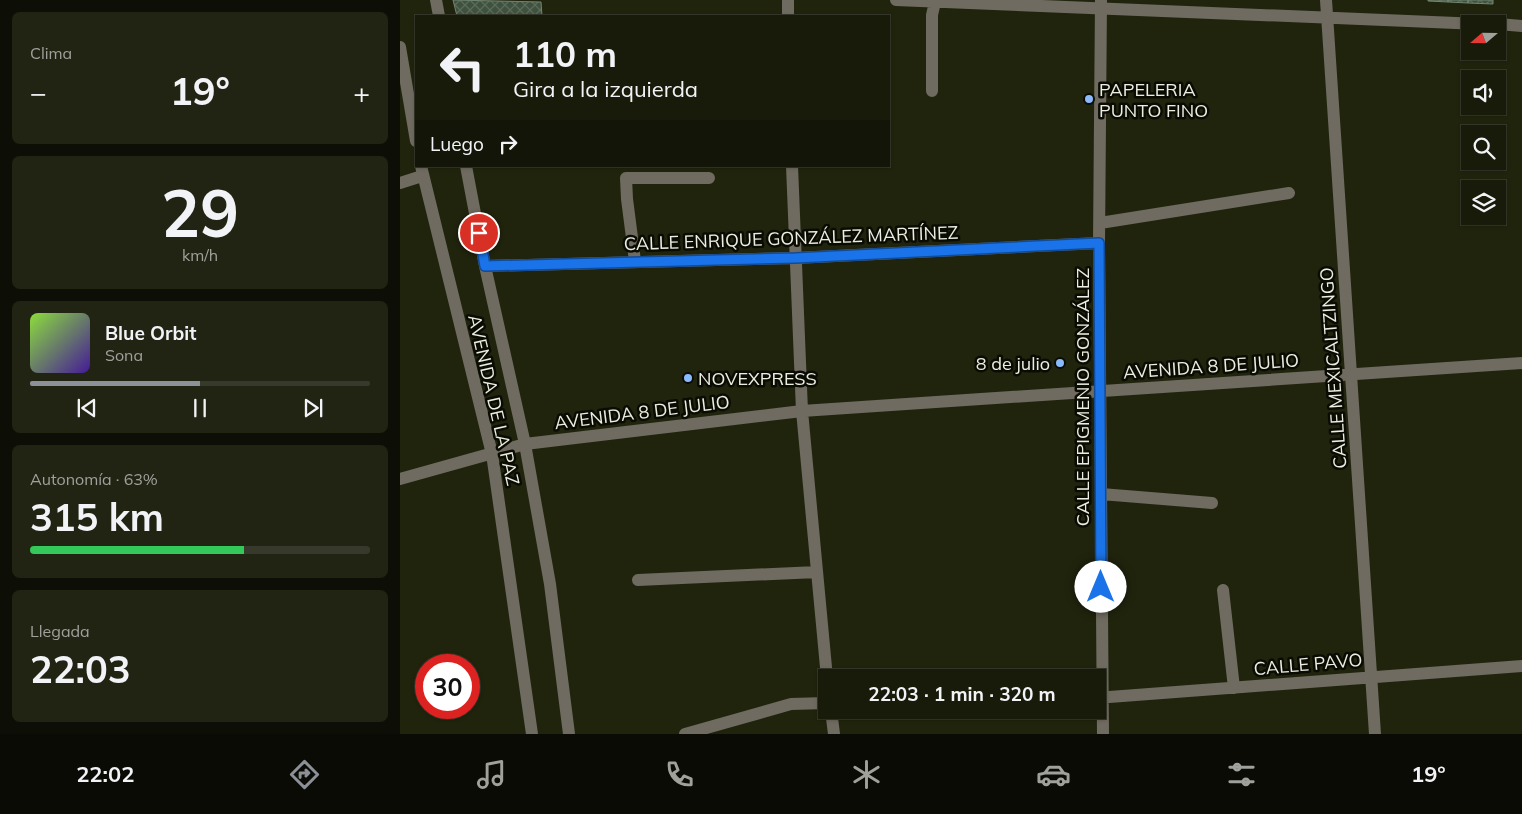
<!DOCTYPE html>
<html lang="es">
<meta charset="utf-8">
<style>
body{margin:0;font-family:Mulish,sans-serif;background:#212413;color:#f1f3f6;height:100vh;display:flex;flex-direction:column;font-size:19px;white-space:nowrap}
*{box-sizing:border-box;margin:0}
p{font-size:16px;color:#9fa19c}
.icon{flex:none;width:28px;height:28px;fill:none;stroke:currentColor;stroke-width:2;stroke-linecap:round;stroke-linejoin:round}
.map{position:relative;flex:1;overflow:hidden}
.details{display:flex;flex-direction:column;gap:12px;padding:12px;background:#0d0f06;width:400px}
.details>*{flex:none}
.hud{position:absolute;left:15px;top:15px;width:475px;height:152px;border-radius:0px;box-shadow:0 1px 4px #0004,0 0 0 1px #36392b;background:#181b0a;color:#f1f3f6;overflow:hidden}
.needle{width:32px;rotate:250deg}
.controls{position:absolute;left:1061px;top:15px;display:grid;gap:10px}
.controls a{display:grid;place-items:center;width:45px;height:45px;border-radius:0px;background:#181b0a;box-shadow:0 1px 4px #0004,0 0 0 1px #36392b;font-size:25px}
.speed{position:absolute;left:15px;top:654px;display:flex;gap:10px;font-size:25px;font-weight:700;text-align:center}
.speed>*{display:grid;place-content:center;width:65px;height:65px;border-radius:50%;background:#181b0a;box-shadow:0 1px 4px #0004,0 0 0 1px #36392b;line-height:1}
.speed .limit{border:8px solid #d22;background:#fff;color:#111}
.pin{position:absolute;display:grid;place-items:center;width:42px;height:42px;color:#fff;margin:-21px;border:2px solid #fff;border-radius:50%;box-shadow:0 1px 5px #0007}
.me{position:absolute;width:55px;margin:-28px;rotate:0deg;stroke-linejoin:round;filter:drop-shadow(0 0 4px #0008)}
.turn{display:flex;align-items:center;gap:18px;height:105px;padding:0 15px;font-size:22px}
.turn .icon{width:65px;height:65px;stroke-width:2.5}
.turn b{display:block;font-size:35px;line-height:42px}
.then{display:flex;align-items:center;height:48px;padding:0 15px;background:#0003;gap:10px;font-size:19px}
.big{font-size:38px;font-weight:700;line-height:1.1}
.details .tile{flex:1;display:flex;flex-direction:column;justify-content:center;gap:8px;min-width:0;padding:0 18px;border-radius:8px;background:#212413}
.details .dial{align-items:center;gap:0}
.dial b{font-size:65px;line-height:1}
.song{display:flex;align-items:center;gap:15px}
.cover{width:60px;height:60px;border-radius:8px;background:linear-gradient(135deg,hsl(90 70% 55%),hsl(260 70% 35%))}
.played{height:5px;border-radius:2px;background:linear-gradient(90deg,#8c9099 50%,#36392b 50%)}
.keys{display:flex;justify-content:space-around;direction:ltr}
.heat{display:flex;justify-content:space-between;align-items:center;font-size:28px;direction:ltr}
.charge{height:8px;border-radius:4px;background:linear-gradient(90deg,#34c759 63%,#36392b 0)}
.trip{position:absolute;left:418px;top:669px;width:288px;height:50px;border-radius:0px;background:#181b0a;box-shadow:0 1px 4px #0004,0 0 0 1px #36392b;font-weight:700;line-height:50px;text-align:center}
.tab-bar{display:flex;height:80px;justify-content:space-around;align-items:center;background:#0a0b04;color:#9fa19c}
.tab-bar .icon{width:35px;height:35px}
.tab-bar .selected{color:#8c9099}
.tab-bar b{font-size:22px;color:#f1f3f6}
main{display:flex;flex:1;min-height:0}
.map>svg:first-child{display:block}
.building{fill:url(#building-cross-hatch);stroke:#728671}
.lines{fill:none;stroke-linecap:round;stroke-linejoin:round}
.minor{stroke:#706b60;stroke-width:12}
.route-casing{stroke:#114b97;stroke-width:12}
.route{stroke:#1a73e8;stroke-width:9}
.poi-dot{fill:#8bbafc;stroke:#0a0c04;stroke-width:2}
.labels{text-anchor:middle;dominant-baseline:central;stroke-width:5;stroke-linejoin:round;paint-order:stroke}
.poi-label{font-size:18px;fill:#ebeee0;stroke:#0a0c04;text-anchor:start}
.street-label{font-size:18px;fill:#ebeee0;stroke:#0a0c04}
</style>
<main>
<section class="details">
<div class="tile"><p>Clima</p>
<div class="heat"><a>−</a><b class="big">19°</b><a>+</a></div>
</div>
<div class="tile dial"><b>29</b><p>km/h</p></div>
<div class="tile">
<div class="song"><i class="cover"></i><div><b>Blue Orbit</b><p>Sona</p></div></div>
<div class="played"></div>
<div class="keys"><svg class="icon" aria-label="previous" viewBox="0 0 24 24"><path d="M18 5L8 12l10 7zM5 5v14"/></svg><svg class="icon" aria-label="pause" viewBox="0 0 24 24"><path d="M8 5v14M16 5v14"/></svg><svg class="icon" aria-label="next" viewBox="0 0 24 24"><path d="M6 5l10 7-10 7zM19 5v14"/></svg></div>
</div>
<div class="tile"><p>Autonomía · 63%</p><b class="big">315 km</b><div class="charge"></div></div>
<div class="tile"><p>Llegada</p><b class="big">22:03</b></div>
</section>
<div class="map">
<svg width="1122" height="734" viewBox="0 0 1122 734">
<defs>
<pattern id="building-cross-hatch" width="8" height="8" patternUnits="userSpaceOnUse" patternTransform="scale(1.25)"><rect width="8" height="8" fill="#3f523f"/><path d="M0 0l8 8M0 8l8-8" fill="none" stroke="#5b6b5a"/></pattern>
</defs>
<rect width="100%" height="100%" fill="#20240d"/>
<!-- building -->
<path class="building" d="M53 0 141 2 142 16H57Z
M1028 0H1048V2L1028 1Z
M1048 0H1068V3L1048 2Z
M1068 0H1093V4L1068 3Z"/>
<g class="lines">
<!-- minor -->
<path class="minor" d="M36 0 39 16
M388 0V16
M496 0 1080 24
M701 0 699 243 703 734
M926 0 975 734
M1098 24 1122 26
M0 47 16 141
M532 91V15L535 2
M21 166 92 454 132 734
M66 166 85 266 125 444 150 584 169 734
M392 166 402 411 427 678
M0 183 22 176
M700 223 889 193
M235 261 227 199 226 178H309
M85 266 395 258 699 243
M0 479 125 444 402 411 1122 363
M701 494 812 503
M238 580 417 572
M823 590 834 688
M696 698 1122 666
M431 710 434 734
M285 734 391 704 426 703"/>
</g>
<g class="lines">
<!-- route casing -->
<g class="route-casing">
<path id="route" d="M79 233 85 266 395 258 699 243 701 587"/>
</g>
<!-- route -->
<use href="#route" class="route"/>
</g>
<!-- markers -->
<g class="poi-dot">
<circle cx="689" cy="99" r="5"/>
<circle cx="660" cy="363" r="5"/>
<circle cx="288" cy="378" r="5"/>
</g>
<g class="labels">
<!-- poi labels -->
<g class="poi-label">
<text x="699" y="89">PAPELERIA<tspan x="699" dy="21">PUNTO FINO</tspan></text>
<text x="650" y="363" text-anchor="end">8 de julio</text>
<text x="298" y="378">NOVEXPRESS</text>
</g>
<!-- street labels -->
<g class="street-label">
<text transform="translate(391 238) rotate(-2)">CALLE ENRIQUE GONZÁLEZ MARTÍNEZ</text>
<text transform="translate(811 366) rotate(-4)">AVENIDA 8 DE JULIO</text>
<text transform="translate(933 368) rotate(-94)">CALLE MEXICALTZINGO</text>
<text transform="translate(682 397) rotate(-90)">CALLE EPIGMENIO GONZÁLEZ</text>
<text transform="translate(94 400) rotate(77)">AVENIDA DE LA PAZ</text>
<text transform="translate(242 412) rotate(-7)">AVENIDA 8 DE JULIO</text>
<text transform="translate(908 664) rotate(-5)">CALLE PAVO</text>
</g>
</g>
</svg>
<div class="controls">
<a><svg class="needle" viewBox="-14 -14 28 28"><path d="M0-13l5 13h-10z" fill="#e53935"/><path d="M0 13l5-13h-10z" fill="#9fa19c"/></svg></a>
<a><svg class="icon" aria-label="sound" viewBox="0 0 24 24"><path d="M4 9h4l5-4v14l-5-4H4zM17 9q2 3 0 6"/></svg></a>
<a><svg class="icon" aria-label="search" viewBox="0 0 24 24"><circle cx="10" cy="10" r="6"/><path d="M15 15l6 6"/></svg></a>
<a><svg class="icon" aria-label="layers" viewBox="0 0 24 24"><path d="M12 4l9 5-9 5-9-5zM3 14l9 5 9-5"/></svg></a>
</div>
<div class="speed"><div class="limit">30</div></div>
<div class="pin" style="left:79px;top:233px;background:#d93025"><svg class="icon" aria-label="arrive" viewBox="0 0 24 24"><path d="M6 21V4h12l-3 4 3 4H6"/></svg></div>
<svg class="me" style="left:701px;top:587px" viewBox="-20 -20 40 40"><circle r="19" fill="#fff"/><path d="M0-13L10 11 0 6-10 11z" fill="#1a73e8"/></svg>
<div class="trip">22:03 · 1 min · 320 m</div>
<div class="hud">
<div class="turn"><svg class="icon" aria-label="left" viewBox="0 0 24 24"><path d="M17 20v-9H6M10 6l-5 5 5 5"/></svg><div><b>110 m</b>Gira a la izquierda</div></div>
<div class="then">Luego<svg class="icon" aria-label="right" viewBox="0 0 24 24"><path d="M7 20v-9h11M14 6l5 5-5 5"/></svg></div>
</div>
</div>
</main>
<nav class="tab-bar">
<b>22:02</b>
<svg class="icon selected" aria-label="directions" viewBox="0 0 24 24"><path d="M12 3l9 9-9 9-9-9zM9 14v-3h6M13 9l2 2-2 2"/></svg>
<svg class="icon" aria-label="music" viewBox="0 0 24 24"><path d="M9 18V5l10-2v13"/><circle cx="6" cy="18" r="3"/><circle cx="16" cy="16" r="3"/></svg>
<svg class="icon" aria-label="phone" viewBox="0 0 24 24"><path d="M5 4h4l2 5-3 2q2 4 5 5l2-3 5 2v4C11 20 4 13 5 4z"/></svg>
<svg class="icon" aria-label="climate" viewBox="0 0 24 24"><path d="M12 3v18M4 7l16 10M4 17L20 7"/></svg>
<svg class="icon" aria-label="car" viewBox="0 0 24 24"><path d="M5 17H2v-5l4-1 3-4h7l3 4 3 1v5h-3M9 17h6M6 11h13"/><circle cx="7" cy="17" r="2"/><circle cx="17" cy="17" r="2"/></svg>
<svg class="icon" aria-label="filters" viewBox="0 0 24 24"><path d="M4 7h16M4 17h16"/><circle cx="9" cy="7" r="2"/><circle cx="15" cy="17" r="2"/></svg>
<b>19°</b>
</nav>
